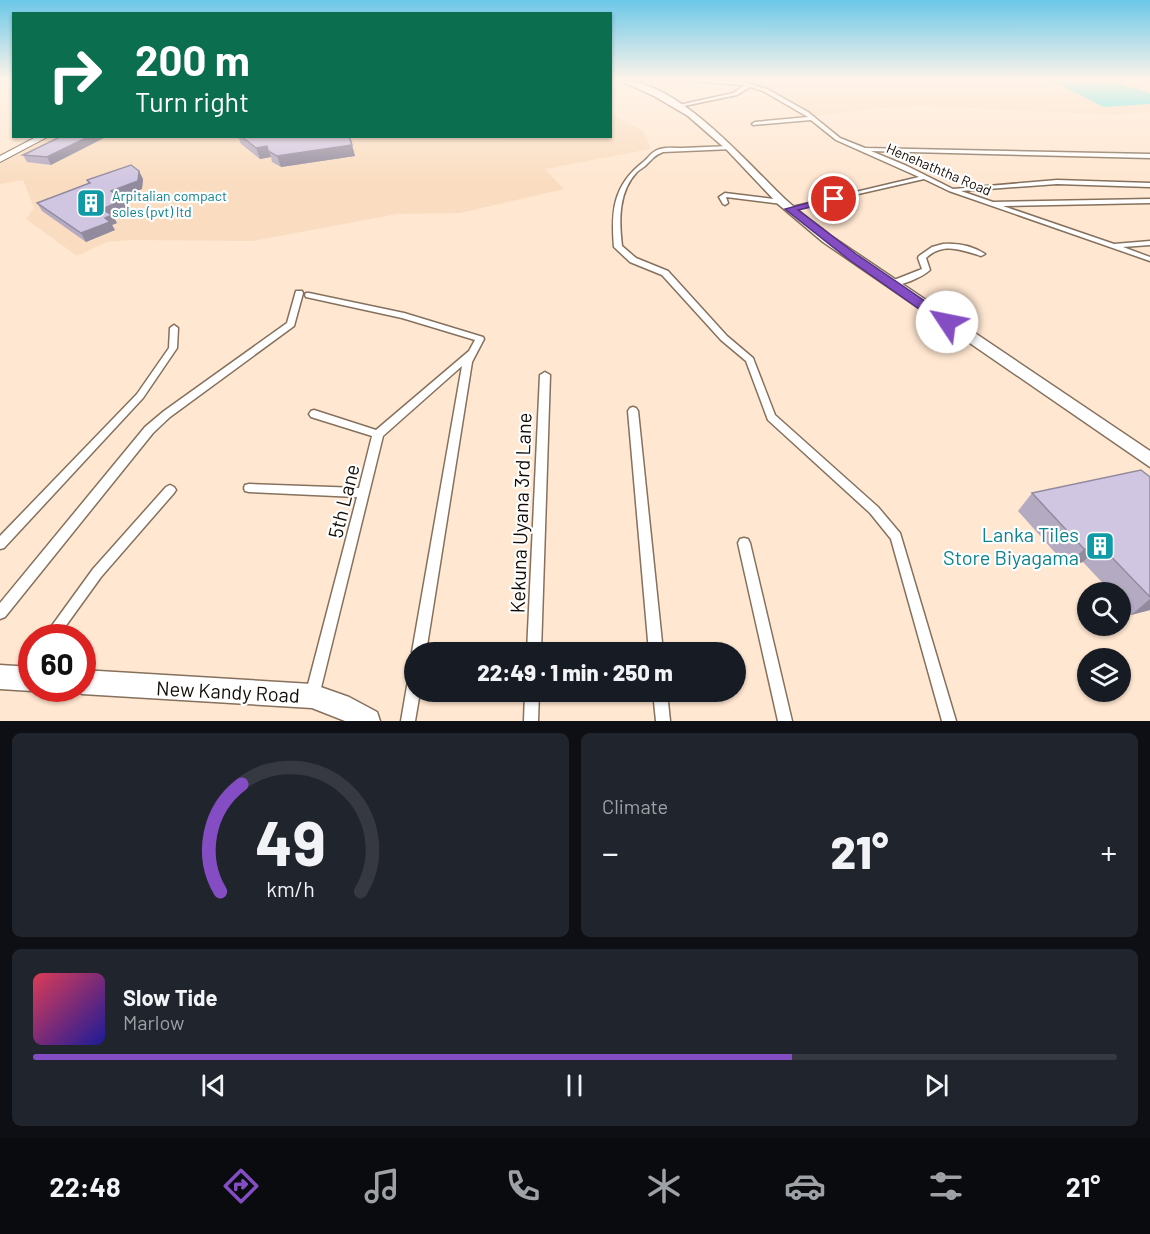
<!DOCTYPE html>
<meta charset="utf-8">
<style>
body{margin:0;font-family:Barlow,sans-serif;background:#20242c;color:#f1f3f6;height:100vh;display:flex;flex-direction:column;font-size:22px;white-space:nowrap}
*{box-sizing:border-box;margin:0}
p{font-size:20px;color:#9ea1a6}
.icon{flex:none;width:33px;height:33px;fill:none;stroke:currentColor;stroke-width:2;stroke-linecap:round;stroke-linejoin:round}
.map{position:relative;height:721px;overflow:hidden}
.drawer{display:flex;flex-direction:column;gap:12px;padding:12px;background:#0d0f14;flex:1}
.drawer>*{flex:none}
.banner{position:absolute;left:12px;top:12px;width:600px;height:126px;border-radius:0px;box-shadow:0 2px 4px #0004;background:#0b6e4f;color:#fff;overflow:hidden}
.fabs{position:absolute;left:1077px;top:582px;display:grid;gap:12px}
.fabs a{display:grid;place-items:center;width:54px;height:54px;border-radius:50%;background:#171b24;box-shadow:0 2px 4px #0004;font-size:30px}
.speed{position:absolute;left:18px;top:624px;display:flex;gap:12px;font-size:30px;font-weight:700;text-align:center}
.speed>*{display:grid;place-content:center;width:78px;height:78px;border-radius:50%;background:#171b24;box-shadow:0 2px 4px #0004;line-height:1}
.speed .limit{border:9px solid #d22;background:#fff;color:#111}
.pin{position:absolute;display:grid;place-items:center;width:51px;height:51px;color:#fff;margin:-26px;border:3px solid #fff;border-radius:50%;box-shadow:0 2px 6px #0007}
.me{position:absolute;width:66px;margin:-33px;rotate:304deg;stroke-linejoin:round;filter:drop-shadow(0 0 4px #0008)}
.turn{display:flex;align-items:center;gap:21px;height:126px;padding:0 24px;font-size:27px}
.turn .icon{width:78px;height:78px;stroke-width:2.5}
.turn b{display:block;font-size:42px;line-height:51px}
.big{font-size:45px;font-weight:800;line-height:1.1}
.drawer .widget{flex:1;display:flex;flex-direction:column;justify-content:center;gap:9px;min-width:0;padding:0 21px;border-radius:9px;background:#20242c}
.drawer .dial{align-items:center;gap:0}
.dial svg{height:156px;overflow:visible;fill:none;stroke:#363941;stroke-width:7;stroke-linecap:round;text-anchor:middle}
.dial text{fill:#f1f3f6;stroke:none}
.song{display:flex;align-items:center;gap:18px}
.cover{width:72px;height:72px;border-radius:9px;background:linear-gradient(135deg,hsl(350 70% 55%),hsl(240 70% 35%))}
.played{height:6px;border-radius:3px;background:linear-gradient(90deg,#844dc4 70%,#363941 70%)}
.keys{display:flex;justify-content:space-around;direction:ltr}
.heat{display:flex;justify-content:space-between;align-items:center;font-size:33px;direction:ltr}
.drawer .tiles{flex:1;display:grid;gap:12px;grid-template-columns:1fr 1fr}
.widget:last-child{grid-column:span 2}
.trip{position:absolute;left:404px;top:642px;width:342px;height:60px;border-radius:30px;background:#171b24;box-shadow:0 2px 4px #0004;font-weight:800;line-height:60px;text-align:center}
.dock{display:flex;height:96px;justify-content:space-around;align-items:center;background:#090b0e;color:#9ea1a6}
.dock .icon{width:42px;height:42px}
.dock .selected{color:#844dc4}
.dock b{font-size:27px;color:#f1f3f6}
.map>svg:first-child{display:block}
.built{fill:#faddc1}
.water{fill:#4fe5e7}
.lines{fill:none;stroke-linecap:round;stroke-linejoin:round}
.minor-casing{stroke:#85715d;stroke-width:3}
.secondary-casing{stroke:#85715d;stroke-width:2}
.primary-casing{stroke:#85715d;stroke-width:3}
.minor{fill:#fff;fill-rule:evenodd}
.secondary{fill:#fff;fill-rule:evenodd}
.primary{fill:#fff;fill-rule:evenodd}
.wall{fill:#b4aac2}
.shaded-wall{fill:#928b9e}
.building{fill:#d1c6e2;stroke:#928b9e;stroke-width:1.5}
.route{fill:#844dc4;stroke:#56327f;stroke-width:1.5}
.labels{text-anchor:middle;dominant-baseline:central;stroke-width:4.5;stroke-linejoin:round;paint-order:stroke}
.far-street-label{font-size:14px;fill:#130b05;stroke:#fff}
.far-culture-label{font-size:14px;fill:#0d838f;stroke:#fff;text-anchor:start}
.near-street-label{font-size:20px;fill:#130b05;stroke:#fff}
.near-culture-label{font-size:20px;fill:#0d838f;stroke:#fff;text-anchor:end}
</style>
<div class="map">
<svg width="1150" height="721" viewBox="0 0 1150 721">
<rect width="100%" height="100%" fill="#ffe7d1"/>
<!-- built -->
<path class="built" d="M716 80H1150V112L1117 115 928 106 877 108 815 116 771 90 743 82Z
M611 114 643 131 651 149 545 169 564 189 460 213 397 214 253 241 129 240 107 242 77 256 26 219 34 208 23 180 0 184V164L50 137 610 136Z"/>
<!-- water -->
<path class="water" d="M1050 80H1107L1150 93V104L1104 107Z"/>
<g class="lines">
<!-- minor casing -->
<g class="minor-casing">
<path id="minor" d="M691 80 743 82 767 89 808 112 840 138 865 148 1150 154V158L871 151 907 166 953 189 1057 180 1150 183V187L1057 184 961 191 993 202 1150 199V203L1003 206 1114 244 1150 241V245L1123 247 1150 257V261L949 191 924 179 788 210V208L919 177 836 140 811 120 753 125 752 124 755 122 808 117 763 91 750 87 737 95 679 107V105L733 93 745 85 693 81Z
M730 146 733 148 732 149 663 152C653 156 655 157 648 163 645 167 640 169 637 172 618 192 619 221 622 246L636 258 668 271 727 336 753 358 775 415 878 507 900 533 956 721H942L891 539 870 513 768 420 746 361 721 340 662 275 630 262 614 247C611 212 613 186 642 163 649 158 650 152 660 149 667 147 676 148 683 148 699 147 714 147 730 146Z
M725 193 782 200 785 202 782 204 726 197 728 203 725 205 723 204 719 197Z
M943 244C957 243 973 246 985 254L981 256C961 250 943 242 926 258L930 270C921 278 901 286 889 286L888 284 889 282 922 269 918 258 919 256 932 247Z
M296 291H302L303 293 294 326 170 417 153 433 5 617 0 619V603L145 427 164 411 287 323Z
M306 293H309L404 313 483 337 484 339 472 362 426 652H414V656L412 652 462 366 383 436 319 696 317 701 312 703 307 701 305 696 357 497 249 492 245 491 244 488 245 485 249 484 359 488 372 436 311 417 309 414 311 411 314 410 376 430 469 351 475 340 402 318 306 297 305 295Z
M174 325 178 328 177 348 143 398 4 548 0 549V536L137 394 169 348 170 328Z
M545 372 550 375 541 652H527L540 375Z
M633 407 636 408 638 411 663 652H649L628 411 630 408Z
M170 485 174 487 176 490 174 493 101 577 57 638H43L93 569 166 487Z
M744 538 748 539 750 543 792 721H778L738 543 740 539Z
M32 654C32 667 33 678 20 683L15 681 13 676C16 668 24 658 32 654Z
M414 679V692H420L415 721H401L407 686 409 681Z
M525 692H539L538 721H524Z
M653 692H667L670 721H656Z"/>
</g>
<!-- secondary casing -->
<g class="secondary-casing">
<path id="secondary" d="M38 136H49L0 162V156Z"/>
</g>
<!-- primary casing -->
<g class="primary-casing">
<path id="primary" d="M619 80C678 80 745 161 785 199 799 212 816 224 831 236L1150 451V467L823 242 778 204 727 150 688 116 654 96Z
M0 665 32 667V688H37L32 691 0 689Z
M82 670 312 684 349 697 377 712 380 721H345L312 708 82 694 73 688H82Z"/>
</g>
<!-- minor -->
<use href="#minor" class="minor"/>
<!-- secondary -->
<use href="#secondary" class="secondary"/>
<!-- primary -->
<use href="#primary" class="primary"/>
</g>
<!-- wall -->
<path class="wall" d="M62 136 51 165 27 162 23 155Z
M238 136H349L355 156 281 167 272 162 271 157 260 159 241 144Z
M139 171 143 179 142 189 119 197 123 200 127 208 112 214 117 223 112 225 115 230 86 242 42 211 37 203 88 183 87 180Z
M1150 477V610L1131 615 1120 603V592H1111L1083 562 1067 566 1018 511 1032 493Z"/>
<!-- shaded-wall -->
<path class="shaded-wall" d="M90 136H108L51 165 47 157Z
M352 145 355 156 281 167 277 156Z
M267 146 271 157 260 159 256 148Z
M139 171 143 179 142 189 115 199 111 191Z
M123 200 127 208 106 217 102 209Z
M112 215 117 223 112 225 115 230 86 242 81 233 105 218Z
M1100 545 1083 562 1067 566 1084 549Z
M1150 599V610L1131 615Z"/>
<!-- building -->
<path class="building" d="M62 136H90L47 157 23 155Z
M241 136H349L352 145 277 156 268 151 267 146 256 148Z
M131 165 139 171 138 181 111 191 123 200 102 209 112 215 105 218 110 222 81 233 37 203 90 183 87 180Z
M1141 470 1150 477V597L1100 545 1084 549 1032 493Z"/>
<!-- sky -->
<linearGradient id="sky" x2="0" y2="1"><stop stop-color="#6bc8e8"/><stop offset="0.44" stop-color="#fff4ea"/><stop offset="1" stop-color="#fff4ea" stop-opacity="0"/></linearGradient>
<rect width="1150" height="181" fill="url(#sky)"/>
<!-- route -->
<path class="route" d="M834 196 838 197V201L798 210 856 254 951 319V325H942L848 259 785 209Z"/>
<!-- icons -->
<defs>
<g id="building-square" transform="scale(1.5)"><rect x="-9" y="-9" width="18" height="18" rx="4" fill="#0f9aa8" stroke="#fff"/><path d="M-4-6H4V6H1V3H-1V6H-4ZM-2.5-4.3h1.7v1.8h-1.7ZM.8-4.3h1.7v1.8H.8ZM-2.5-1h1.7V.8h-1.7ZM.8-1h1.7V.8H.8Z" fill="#fff"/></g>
</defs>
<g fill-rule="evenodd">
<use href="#building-square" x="91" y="203"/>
<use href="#building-square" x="1100" y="546"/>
</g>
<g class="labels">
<!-- far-street labels -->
<g class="far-street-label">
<text transform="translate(939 169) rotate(23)">Henehaththa Road</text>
</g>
<!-- far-culture labels -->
<g class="far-culture-label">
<text x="112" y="195">Arpitalian compact<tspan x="112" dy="16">soles (pvt) ltd</tspan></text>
</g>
<!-- near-street labels -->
<g class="near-street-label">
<text transform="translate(343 501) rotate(-76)">5th Lane</text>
<text transform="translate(520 513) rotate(-88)">Kekuna Uyana 3rd Lane</text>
<text transform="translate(228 691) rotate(3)">New Kandy Road</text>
</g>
<!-- near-culture labels -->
<g class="near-culture-label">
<text x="1079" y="534">Lanka Tiles<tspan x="1079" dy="23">Store Biyagama</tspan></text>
</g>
</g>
</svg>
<div class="fabs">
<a><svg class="icon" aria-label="search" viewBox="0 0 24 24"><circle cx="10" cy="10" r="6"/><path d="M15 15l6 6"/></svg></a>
<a><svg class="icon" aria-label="layers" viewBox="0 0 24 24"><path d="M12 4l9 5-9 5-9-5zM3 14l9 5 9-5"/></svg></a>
</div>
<div class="speed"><div class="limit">60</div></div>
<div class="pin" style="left:834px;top:199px;background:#d93025"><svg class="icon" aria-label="arrive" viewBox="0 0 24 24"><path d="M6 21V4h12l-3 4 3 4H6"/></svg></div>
<svg class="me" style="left:947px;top:322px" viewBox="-20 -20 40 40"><circle r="19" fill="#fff"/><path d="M0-13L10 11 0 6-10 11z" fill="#844dc4"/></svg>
<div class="trip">22:49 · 1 min · 250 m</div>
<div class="banner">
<div class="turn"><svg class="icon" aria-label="right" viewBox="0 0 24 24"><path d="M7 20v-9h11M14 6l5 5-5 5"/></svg><div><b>200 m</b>Turn right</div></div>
</div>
</div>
<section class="drawer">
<div class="tiles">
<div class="widget dial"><svg viewBox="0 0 100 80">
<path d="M14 69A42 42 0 1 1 86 69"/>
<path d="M14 69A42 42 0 0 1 25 14" stroke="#844dc4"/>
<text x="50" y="56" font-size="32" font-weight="700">49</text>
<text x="50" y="72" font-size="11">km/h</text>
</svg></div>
<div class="widget"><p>Climate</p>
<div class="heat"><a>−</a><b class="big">21°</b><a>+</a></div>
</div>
<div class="widget">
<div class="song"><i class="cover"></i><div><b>Slow Tide</b><p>Marlow</p></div></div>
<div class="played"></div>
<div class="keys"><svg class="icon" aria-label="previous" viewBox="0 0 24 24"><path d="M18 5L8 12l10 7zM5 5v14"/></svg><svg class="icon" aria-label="pause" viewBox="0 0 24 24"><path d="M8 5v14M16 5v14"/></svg><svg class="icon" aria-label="next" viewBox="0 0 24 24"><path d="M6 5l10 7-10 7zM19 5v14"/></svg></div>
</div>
</div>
</section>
<nav class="dock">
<b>22:48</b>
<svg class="icon selected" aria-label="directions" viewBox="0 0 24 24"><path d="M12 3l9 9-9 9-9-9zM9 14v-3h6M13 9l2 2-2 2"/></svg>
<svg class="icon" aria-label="music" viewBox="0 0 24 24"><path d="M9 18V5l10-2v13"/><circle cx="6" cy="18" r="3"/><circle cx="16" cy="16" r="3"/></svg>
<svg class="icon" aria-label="phone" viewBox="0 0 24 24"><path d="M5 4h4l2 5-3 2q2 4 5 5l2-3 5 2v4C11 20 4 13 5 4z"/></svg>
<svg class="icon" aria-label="climate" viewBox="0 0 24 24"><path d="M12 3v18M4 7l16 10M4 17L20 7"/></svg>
<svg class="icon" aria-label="car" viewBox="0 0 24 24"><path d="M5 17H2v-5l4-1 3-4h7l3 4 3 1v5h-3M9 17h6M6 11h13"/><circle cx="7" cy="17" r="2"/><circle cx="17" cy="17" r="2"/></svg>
<svg class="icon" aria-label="filters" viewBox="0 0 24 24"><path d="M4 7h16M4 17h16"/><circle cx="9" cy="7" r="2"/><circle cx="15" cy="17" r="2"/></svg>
<b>21°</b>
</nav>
